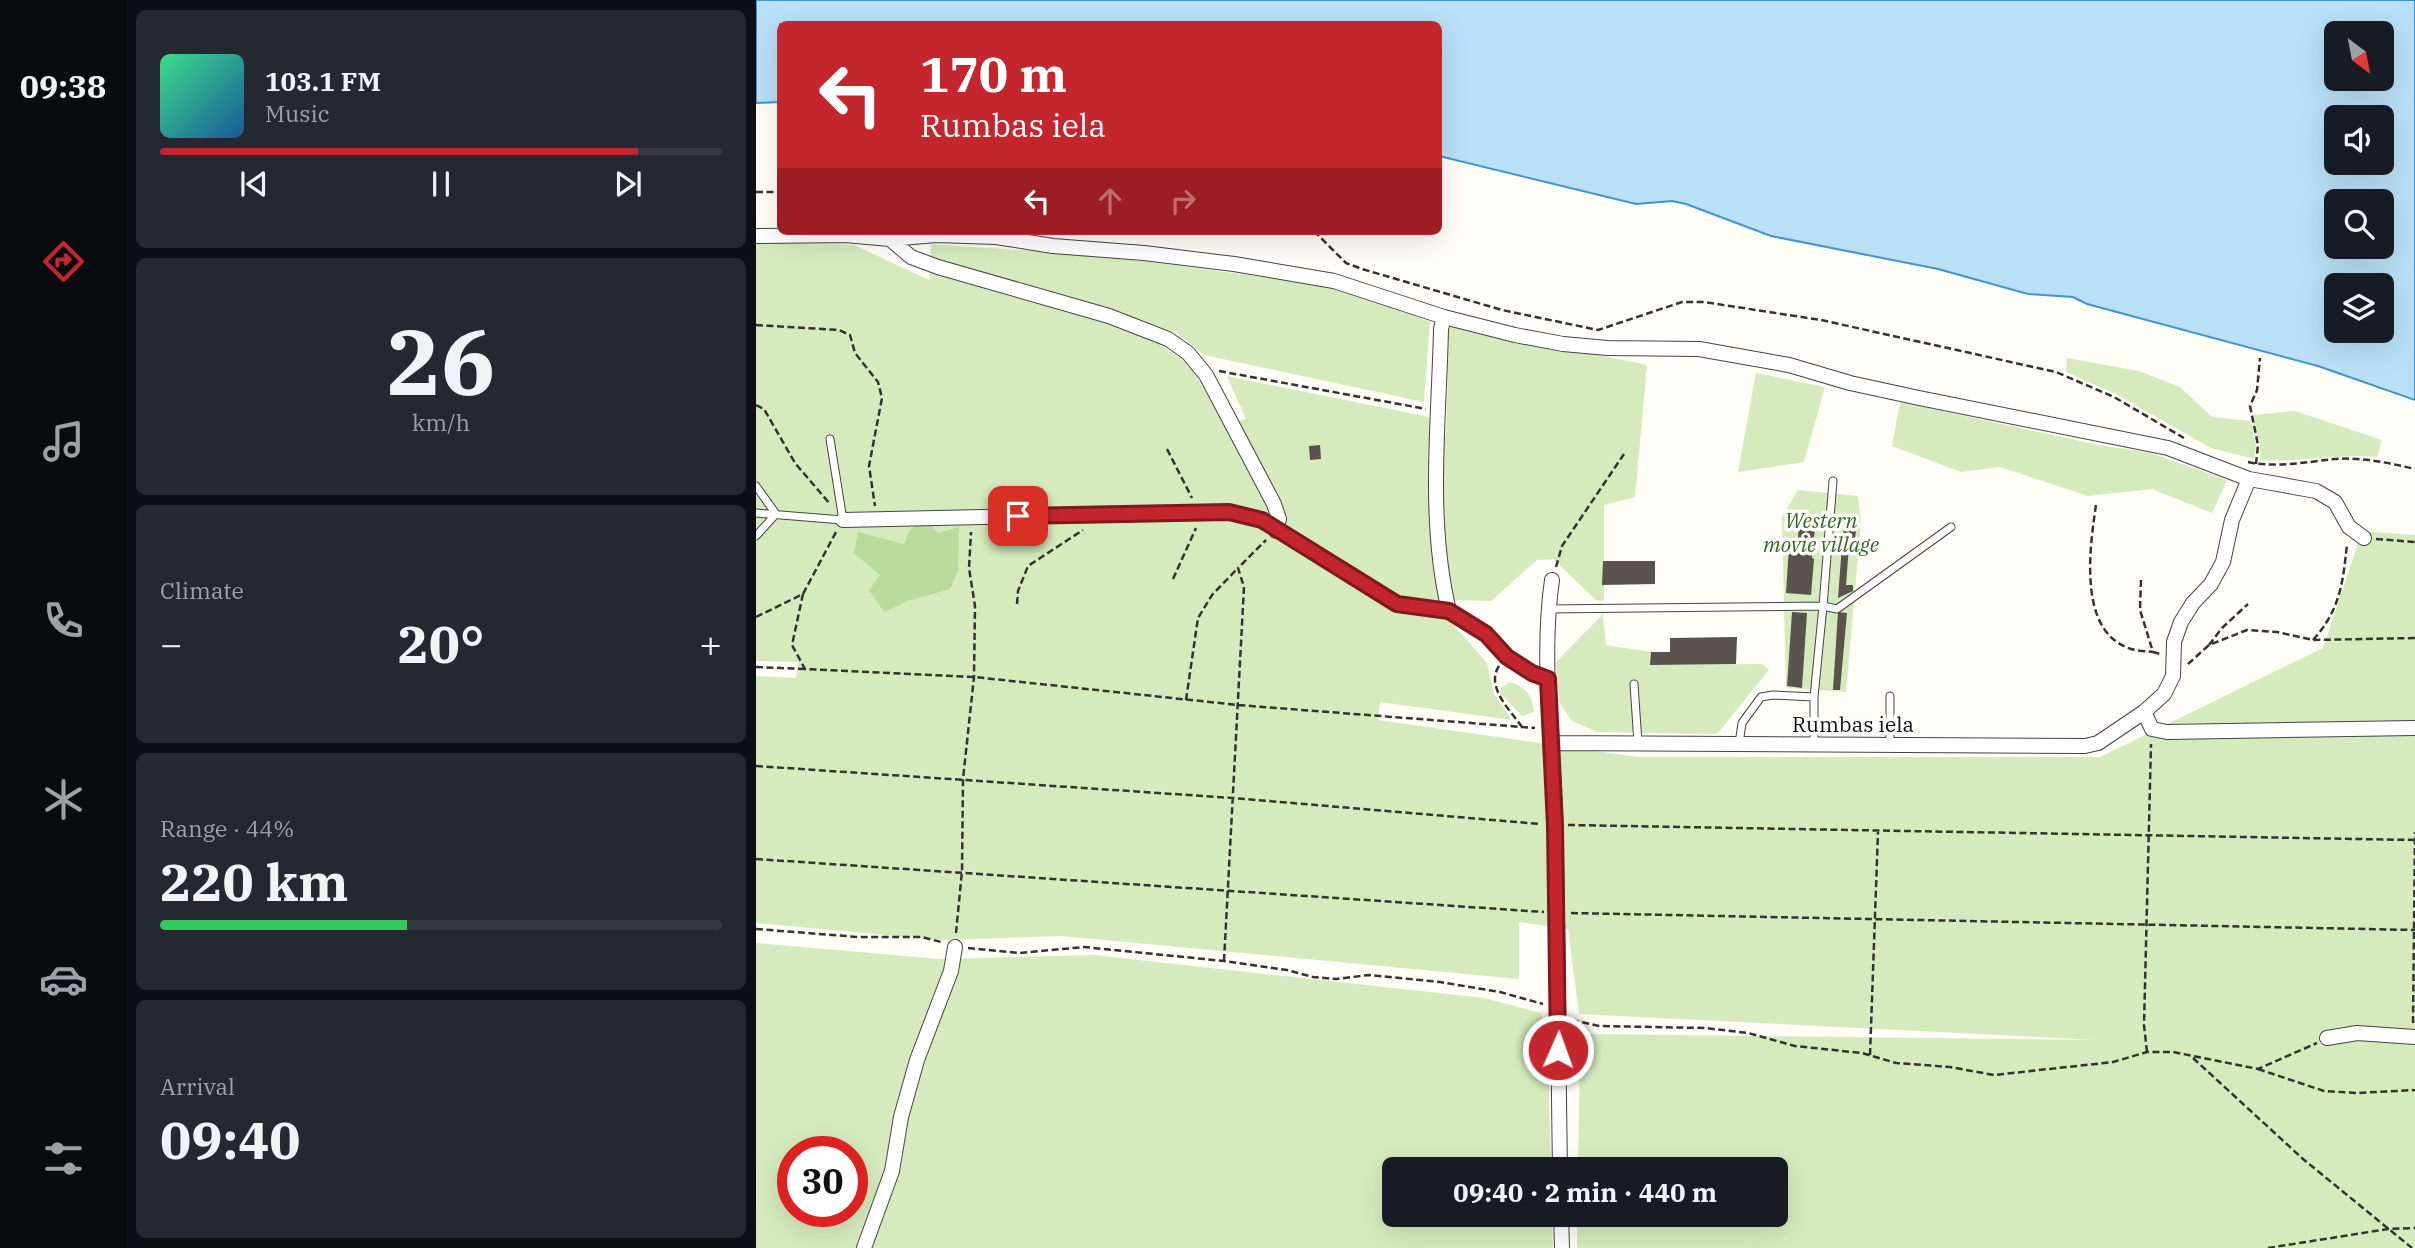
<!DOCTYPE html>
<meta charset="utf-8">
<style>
body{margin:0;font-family:"IBM Plex Serif",serif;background:#242831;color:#f1f3f6;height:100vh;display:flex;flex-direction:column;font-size:26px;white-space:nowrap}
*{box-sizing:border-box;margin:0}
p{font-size:23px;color:#9ea1a6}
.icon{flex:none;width:38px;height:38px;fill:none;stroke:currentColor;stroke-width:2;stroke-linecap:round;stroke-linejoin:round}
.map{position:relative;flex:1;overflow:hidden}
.sheet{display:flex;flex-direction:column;gap:10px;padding:10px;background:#0d0f14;width:630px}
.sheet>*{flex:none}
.top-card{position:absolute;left:21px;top:21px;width:665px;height:214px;border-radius:10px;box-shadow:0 7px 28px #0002;background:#c4262e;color:#fff;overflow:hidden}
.needle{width:46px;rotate:148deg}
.buttons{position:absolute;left:1568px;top:21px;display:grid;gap:14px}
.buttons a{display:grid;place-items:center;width:70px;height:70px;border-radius:10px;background:#171b24;box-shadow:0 7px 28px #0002;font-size:35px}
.speed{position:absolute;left:21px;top:1136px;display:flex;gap:14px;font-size:35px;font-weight:700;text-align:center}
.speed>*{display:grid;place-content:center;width:91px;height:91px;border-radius:50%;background:#171b24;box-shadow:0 7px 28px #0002;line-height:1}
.speed .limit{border:10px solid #d22;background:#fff;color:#111}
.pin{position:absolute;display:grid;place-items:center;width:60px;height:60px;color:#fff;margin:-30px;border-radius:14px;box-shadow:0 4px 10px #0006}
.me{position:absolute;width:77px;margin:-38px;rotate:2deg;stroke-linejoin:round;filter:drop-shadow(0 0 5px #0008)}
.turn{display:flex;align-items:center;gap:24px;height:147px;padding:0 28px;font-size:32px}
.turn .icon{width:91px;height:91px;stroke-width:2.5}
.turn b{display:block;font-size:49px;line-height:60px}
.lanes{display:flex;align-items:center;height:66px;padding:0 28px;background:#0003;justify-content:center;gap:35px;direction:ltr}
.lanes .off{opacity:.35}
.big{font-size:52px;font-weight:700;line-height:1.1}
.sheet .card{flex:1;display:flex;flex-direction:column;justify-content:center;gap:10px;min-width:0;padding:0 24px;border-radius:10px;background:#242831}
.sheet .dial{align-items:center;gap:0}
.dial b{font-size:91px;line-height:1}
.song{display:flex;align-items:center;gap:21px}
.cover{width:84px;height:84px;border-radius:10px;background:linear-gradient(135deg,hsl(150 70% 55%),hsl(210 70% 35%))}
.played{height:7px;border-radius:4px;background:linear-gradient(90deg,#c4262e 85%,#363941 85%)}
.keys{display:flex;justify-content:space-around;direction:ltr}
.heat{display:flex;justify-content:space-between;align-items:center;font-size:38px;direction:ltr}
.charge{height:10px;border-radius:5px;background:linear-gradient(90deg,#34c759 44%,#363941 0)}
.trip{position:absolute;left:626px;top:1157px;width:406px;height:70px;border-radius:10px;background:#171b24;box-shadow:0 7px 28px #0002;font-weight:700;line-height:70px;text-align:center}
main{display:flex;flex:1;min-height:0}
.menu{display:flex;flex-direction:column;width:126px;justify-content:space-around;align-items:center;background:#090b0e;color:#9ea1a6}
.menu .icon{width:49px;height:49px}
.menu .on{color:#c4262e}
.menu b{font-size:32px;color:#f1f3f6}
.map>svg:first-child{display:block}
.green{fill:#d5ebbd;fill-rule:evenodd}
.forest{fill:#b9dc9c}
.water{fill:#b9e0f7;stroke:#3f96cf;stroke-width:2;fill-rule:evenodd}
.building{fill:#5a524d}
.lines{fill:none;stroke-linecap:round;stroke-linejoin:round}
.lane-casing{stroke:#444;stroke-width:9}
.street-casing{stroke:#444;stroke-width:16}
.path{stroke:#333;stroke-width:2.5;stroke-dasharray:7 3.5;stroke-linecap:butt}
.lane{stroke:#fff;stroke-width:7}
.street{stroke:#fff;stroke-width:14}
.route-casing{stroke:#7f191e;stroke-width:18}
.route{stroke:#c4262e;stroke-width:12}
.labels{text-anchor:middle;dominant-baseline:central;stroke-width:7;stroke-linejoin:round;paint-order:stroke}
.park-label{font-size:21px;font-style:italic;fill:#2f6b1f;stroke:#fff}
.street-label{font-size:21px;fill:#111;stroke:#fff}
</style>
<main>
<nav class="menu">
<b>09:38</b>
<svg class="icon on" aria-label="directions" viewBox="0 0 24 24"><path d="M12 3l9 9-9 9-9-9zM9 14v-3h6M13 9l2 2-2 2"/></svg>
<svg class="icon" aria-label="music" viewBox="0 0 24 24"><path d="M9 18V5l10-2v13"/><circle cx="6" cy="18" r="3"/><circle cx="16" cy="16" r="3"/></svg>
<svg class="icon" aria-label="phone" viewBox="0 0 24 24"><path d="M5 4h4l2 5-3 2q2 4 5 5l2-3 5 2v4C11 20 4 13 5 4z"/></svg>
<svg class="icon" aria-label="climate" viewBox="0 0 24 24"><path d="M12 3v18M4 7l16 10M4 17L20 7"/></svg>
<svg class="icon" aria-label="car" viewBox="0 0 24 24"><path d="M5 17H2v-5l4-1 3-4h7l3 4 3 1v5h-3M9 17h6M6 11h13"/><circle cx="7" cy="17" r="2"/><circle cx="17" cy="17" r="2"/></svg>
<svg class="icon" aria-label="filters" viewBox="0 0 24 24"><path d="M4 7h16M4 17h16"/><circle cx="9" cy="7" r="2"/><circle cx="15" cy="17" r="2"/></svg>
</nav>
<section class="sheet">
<div class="card">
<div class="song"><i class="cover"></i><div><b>103.1 FM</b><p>Music</p></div></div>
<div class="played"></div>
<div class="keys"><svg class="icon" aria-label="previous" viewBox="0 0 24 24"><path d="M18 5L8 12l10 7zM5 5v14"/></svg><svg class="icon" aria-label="pause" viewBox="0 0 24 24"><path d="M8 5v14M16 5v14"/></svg><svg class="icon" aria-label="next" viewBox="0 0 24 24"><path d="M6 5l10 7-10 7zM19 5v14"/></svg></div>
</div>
<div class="card dial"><b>26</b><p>km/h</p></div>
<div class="card"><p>Climate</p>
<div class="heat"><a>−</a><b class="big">20°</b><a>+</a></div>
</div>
<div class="card"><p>Range · 44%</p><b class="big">220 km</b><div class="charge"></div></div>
<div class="card"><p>Arrival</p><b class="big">09:40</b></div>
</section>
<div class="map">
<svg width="1659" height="1248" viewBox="0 0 1659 1248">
<rect width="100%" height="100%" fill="#fffdf5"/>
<!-- green -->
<path class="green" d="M0 239 98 245 173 280 175 244 349 256 555 283 603 294 674 322 668 402 448 355 421 333 344 306 343 320 401 343 433 364 470 426 490 419 471 376 673 417 674 433 690 434 693 324 891 365 879 497 848 505V601L840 600 797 559 781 560 735 601 695 600 696 623 731 663 738 694 756 720 624 702 622 720 882 757H1344L1567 648 1606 531 1659 535V1248H821V1215L1020 1214V1169H822L824 1049 833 1034 1341 1040 823 1014 812 929 763 922V979L306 936 185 940 0 923V676L40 678 42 662 0 661Z
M1311 358 1383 371 1424 387 1456 417 1495 421 1500 446 1498 459 1455 448 1360 394 1310 372Z
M1000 373 1069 387 1048 462 982 472Z
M1144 402 1347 446 1392 452 1471 480 1456 513 1396 489 1332 496 1244 467 1205 472 1136 446Z
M1539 411 1626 440 1621 457C1581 453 1543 463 1504 460V445L1496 415Z
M1042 490 1102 496 1105 523 1090 692 1030 688 1026 517Z
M847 614 850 645 895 652V665L1006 664 1013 670 961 734 841 732 816 721 803 702 800 662Z
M754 682C770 687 776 695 778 712L766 716 744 693 745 688Z
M0 943 183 959 338 955 728 998 785 1013 792 1042 795 1169H639V1214L796 1215 797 1248H0ZM37 1152H96V1211H37Z"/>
<!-- forest -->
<path class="forest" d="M168 517 182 533 203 527 202 571 194 589 152 601 128 612 113 590 124 575 98 553 102 532 148 544 154 530Z"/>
<!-- water -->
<path class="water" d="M0 0H1659V400L1562 366 1331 304 1317 297 1272 294 1182 269 1015 236 930 204 916 201 880 204 683 156 682 24H24V102L0 103ZM1580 33H1626V79H1580ZM1580 117H1626V163H1580ZM1580 201H1626V247H1580ZM1580 285H1626V331H1580Z"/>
<!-- building -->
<path class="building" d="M564 445 565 459 554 460 553 446Z
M1044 515 1061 517 1056 550V558L1058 559 1055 595 1030 593 1033 547 1041 548Z
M1088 519 1101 522 1098 547 1093 546 1090 585H1097V591L1082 598Z
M847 561H899V584L846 585Z
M1036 612 1051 613 1046 688 1031 686Z
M1082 612 1091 613 1084 690H1077Z
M981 637 980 664 894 665 895 652H914V638Z"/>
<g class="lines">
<!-- lane casing -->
<g class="lane-casing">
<path id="lane" d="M1077 481 1067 606 1081 609 1195 527
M0 486 20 514 0 536
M0 513 87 520 74 439
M792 609 1067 606 1058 697V744
M878 684 882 743
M983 744 986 723 1005 697 1017 695 1058 697
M1134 745V696"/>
</g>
<!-- street casing -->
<g class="street-casing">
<path id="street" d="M0 236 89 235 134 239 155 257 182 267 353 316 412 339 432 353 450 375 518 504 523 519 520 531
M134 239 180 235 240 237 297 246 388 253 478 264 578 281 688 317 759 335 807 344 852 348 943 349 1033 365 1094 383 1163 398 1412 448 1493 479
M688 317 685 329C683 423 671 519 693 611
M87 520 473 512 506 520 641 604 693 611 730 634 751 657 776 673 792 679
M1608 538 1593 527 1579 502 1560 491 1493 479 1476 520 1467 562 1455 584 1437 603 1425 622 1418 642 1417 676 1408 694 1388 712 1396 729 1411 732 1659 728
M796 580C785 656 796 736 799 813 802 932 802 1050 804 1169
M796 743 1329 746 1342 743 1388 712
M1571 1038 1601 1033 1659 1037
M805 1214 806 1248
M108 1248 136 1171 145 1117 161 1060 195 971 199 947"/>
</g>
<!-- path -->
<path class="path" d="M0 192H24
M558 231 590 263 606 269 746 310 842 330 926 302H948L1065 320 1300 372 1358 397 1428 438
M0 325 83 330 94 335 99 353 122 382 126 398 113 466 119 506
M463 371 670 409
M0 405 8 409 39 463 74 504
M411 449 436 498
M1492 462C1521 468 1550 462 1579 459 1606 457 1633 463 1659 469
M1500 464 1502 445 1494 406 1501 390 1504 358
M1340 505C1334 546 1322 627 1370 647 1378 651 1389 651 1397 652
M1620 539 1659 542
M800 567 806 546 868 454
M417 579 440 528
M1385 580 1384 610 1397 652 1404 654
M47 594 36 645 49 669 218 677 482 705 779 728
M261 604 262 591 272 566 327 530
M0 617 47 594 80 532
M1557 640C1584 610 1587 583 1591 544
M1453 645 1466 628 1492 604
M1432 664 1453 645 1491 630 1521 632 1557 640 1659 638
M743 666C729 687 755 711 766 727
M0 667 49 669
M430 700 442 618 456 595 482 568
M0 766 477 798 784 824
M812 825 1659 840
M0 859 788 912
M815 913 1659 930
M0 929 102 937H166L185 942
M200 933 206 871 207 779 218 677 219 606 213 568 215 532
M212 948 263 953 328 947 468 961 531 970 557 977 580 979 613 975 684 982 744 992 787 1004
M468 961 488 587 482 568 510 540
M816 1020 843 1026 949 1028 992 1033 1039 1046 1106 1053 1140 1063 1194 1067 1238 1075 1357 1062 1391 1052H1417L1502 1069 1561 1043
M1657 1023 1659 832
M1391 1052 1388 1025 1395 744
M1114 1055 1122 832
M1437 1058 1547 1159 1656 1248
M1502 1069 1568 1091 1601 1093 1659 1090
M1512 1248 1632 1229 1659 1228"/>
<!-- lane -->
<use href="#lane" class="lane"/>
<!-- street -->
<use href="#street" class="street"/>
</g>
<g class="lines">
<!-- route casing -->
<g class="route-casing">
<path id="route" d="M262 516 473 512 506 520 641 604 693 611 730 634 751 657 776 673 792 679 799 825 802 1050"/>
</g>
<!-- route -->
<use href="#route" class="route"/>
</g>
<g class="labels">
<!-- park labels -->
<g class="park-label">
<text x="1065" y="520">Western<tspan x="1065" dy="24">movie village</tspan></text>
</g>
<!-- street labels -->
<g class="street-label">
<text x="1097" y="724">Rumbas iela</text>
</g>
</g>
</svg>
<div class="buttons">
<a><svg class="needle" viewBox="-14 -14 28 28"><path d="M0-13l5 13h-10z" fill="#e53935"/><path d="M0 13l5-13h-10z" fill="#9ea1a6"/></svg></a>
<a><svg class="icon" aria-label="sound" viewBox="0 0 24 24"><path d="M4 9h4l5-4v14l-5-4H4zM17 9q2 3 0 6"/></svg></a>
<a><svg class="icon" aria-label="search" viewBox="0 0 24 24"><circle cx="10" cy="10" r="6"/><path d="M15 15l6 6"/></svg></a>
<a><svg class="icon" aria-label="layers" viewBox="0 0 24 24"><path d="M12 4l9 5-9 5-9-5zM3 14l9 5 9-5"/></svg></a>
</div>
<div class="speed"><div class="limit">30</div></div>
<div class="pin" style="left:262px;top:516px;background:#d93025"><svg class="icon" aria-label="arrive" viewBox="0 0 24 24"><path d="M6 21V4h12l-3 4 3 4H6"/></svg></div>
<svg class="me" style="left:802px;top:1050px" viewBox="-20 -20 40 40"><circle r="17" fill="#c4262e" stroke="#fff" stroke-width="3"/><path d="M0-11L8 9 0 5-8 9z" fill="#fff"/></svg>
<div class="trip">09:40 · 2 min · 440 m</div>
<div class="top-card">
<div class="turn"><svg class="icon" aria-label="left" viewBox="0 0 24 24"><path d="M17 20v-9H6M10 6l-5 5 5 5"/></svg><div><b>170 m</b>Rumbas iela</div></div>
<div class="lanes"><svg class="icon" aria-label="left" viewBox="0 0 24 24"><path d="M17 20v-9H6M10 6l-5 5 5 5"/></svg><svg class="icon off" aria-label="ahead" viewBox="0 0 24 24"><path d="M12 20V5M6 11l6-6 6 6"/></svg><svg class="icon off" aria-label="right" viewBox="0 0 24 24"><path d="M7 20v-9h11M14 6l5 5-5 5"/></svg></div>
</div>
</div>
</main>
